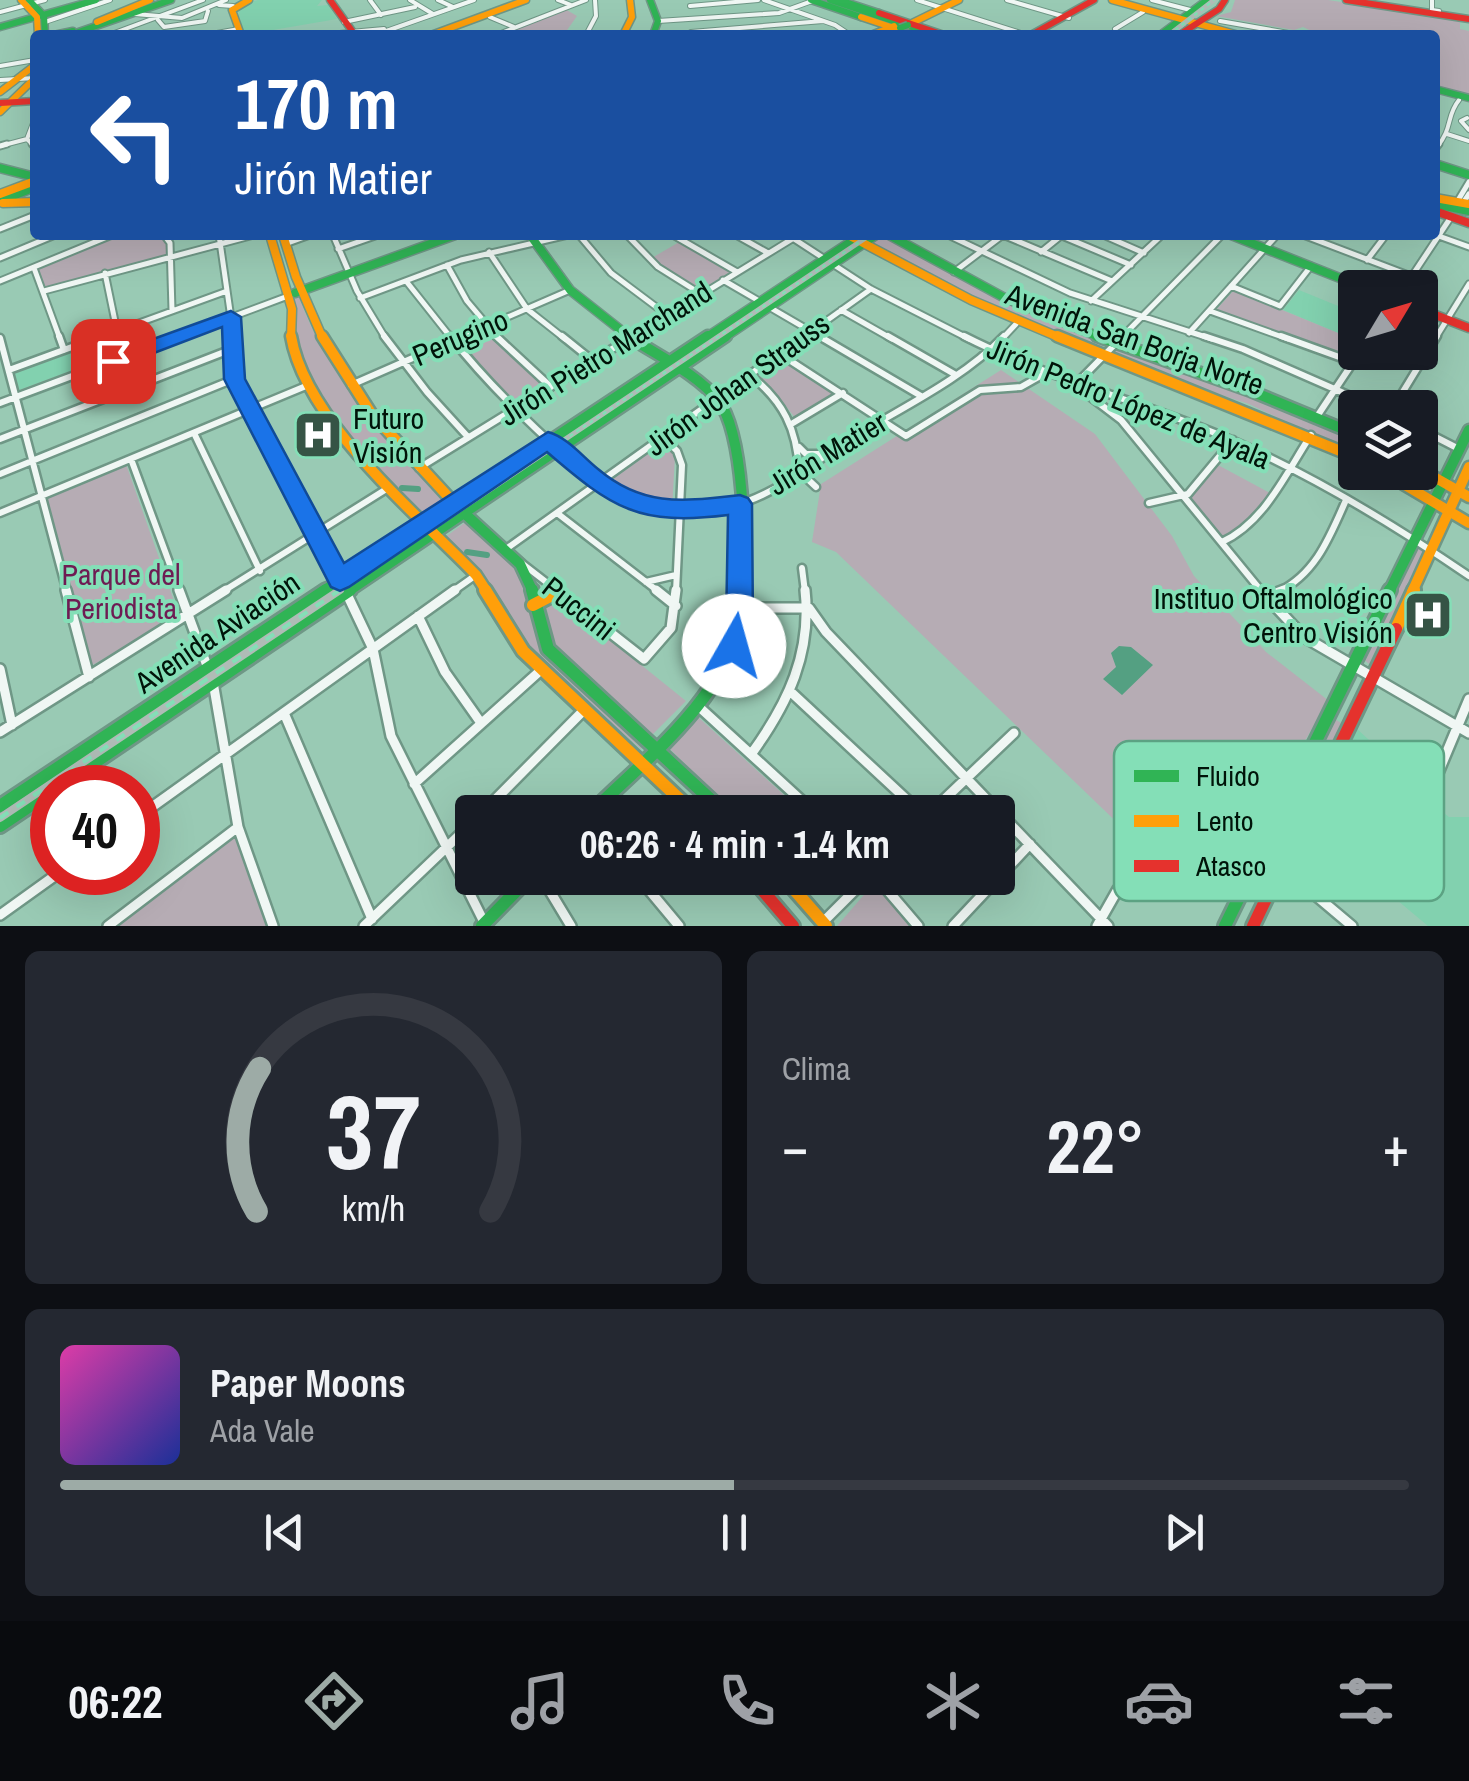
<!DOCTYPE html>
<html lang="es">
<meta charset="utf-8">
<style>
body{margin:0;font-family:"Archivo Narrow",sans-serif;background:#242831;color:#f1f3f6;height:100vh;display:flex;flex-direction:column;font-size:38px;white-space:nowrap}
*{box-sizing:border-box;margin:0}
p{font-size:32px;color:#9ea1a6}
.icon{flex:none;width:55px;height:55px;fill:none;stroke:currentColor;stroke-width:2;stroke-linecap:round;stroke-linejoin:round}
.map{position:relative;height:926px;overflow:hidden}
.details{display:flex;flex-direction:column;gap:25px;padding:25px;background:#0d0f14;flex:1}
.details>*{flex:none}
.banner{position:absolute;left:30px;top:30px;width:1410px;height:210px;border-radius:10px;box-shadow:0 10px 40px #0002;background:#1a4fa0;color:#fff;overflow:hidden}
.needle{width:65px;rotate:52deg}
.fabs{position:absolute;left:1338px;top:270px;display:grid;gap:20px}
.fabs a{display:grid;place-items:center;width:100px;height:100px;border-radius:10px;background:#171b24;box-shadow:0 10px 40px #0002;font-size:50px}
.speed{position:absolute;left:30px;top:765px;display:flex;gap:20px;font-size:50px;font-weight:700;text-align:center}
.speed>*{display:grid;place-content:center;width:130px;height:130px;border-radius:50%;background:#171b24;box-shadow:0 10px 40px #0002;line-height:1}
.speed .limit{border:15px solid #d22;background:#fff;color:#111}
.pin{position:absolute;display:grid;place-items:center;width:85px;height:85px;color:#fff;margin:-42px;border-radius:20px;box-shadow:0 5px 15px #0006}
.me{position:absolute;width:110px;margin:-55px;rotate:7deg;stroke-linejoin:round;filter:drop-shadow(0 0 8px #0008)}
.turn{display:flex;align-items:center;gap:35px;height:210px;padding:0 40px;font-size:45px}
.turn .icon{width:130px;height:130px;stroke-width:2.5}
.turn b{display:block;font-size:70px;line-height:85px}
.big{font-size:75px;font-weight:700;line-height:1.1}
.details .widget{flex:1;display:flex;flex-direction:column;justify-content:center;gap:15px;min-width:0;padding:0 35px;border-radius:15px;background:#242831}
.details .dial{align-items:center;gap:0}
.dial svg{height:260px;overflow:visible;fill:none;stroke:#363941;stroke-width:7;stroke-linecap:round;text-anchor:middle}
.dial text{fill:#f1f3f6;stroke:none}
.song{display:flex;align-items:center;gap:30px}
.cover{width:120px;height:120px;border-radius:15px;background:linear-gradient(135deg,hsl(320 70% 55%),hsl(230 70% 35%))}
.played{height:10px;border-radius:5px;background:linear-gradient(90deg,#9daba6 50%,#363941 50%)}
.keys{display:flex;justify-content:space-around;direction:ltr}
.heat{display:flex;justify-content:space-between;align-items:center;font-size:55px;direction:ltr}
.details .tiles{flex:1;display:grid;gap:25px;grid-template-columns:1fr 1fr}
.widget:last-child{grid-column:span 2}
.trip{position:absolute;left:455px;top:795px;width:560px;height:100px;border-radius:10px;background:#171b24;box-shadow:0 10px 40px #0002;font-weight:700;line-height:100px;text-align:center}
.menu{display:flex;height:160px;justify-content:space-around;align-items:center;background:#090b0e;color:#9ea1a6}
.menu .icon{width:70px;height:70px}
.menu .current{color:#9daba6}
.menu b{font-size:45px;color:#f1f3f6}
.map>svg:first-child{display:block}
.built{fill:#82d1af}
.green{fill:#b6acb4}
.water{fill:#54a082}
.lines{fill:none;stroke-linecap:round;stroke-linejoin:round}
.canal{stroke:#54a082;stroke-width:6}
.street-far3-casing{stroke:#6f9786;stroke-width:6}
.street-far2-casing{stroke:#6f9786;stroke-width:9}
.street-far1-casing{stroke:#6f9786;stroke-width:11}
.street-casing{stroke:#6f9786;stroke-width:14}
.fast-far3-casing{stroke:#6f9786;stroke-width:9}
.fast-far2-casing{stroke:#6f9786;stroke-width:11}
.fast-far1-casing{stroke:#6f9786;stroke-width:15}
.fast-casing{stroke:#6f9786;stroke-width:18}
.slow-far3-casing{stroke:#6f9786;stroke-width:9}
.slow-far2-casing{stroke:#6f9786;stroke-width:11}
.slow-far1-casing{stroke:#6f9786;stroke-width:15}
.slow-casing{stroke:#6f9786;stroke-width:18}
.jam-far2-casing{stroke:#6f9786;stroke-width:9}
.jam-far1-casing{stroke:#6f9786;stroke-width:11}
.jam-casing{stroke:#6f9786;stroke-width:18}
.street-far3{stroke:#f0f7f4;stroke-width:4}
.street-far2{stroke:#f0f7f4;stroke-width:5}
.street-far1{stroke:#f0f7f4;stroke-width:6}
.street{stroke:#f0f7f4;stroke-width:9}
.fast-far3{stroke:#30b455;stroke-width:6}
.fast-far2{stroke:#30b455;stroke-width:8}
.fast-far1{stroke:#30b455;stroke-width:10}
.fast{stroke:#30b455;stroke-width:12}
.slow-far3{stroke:#ff9f0a;stroke-width:6}
.slow-far2{stroke:#ff9f0a;stroke-width:8}
.slow-far1{stroke:#ff9f0a;stroke-width:10}
.slow{stroke:#ff9f0a;stroke-width:12}
.jam-far2{stroke:#e5322d;stroke-width:6}
.jam-far1{stroke:#e5322d;stroke-width:8}
.jam{stroke:#e5322d;stroke-width:12}
.rail-far1-casing{stroke:#afbcb6;stroke-width:5}
.rail-casing{stroke:#afbcb6;stroke-width:8}
.rail-far1{stroke:#84dfb7;stroke-width:2.5;stroke-dasharray:4;stroke-linecap:butt}
.rail{stroke:#84dfb7;stroke-width:4;stroke-dasharray:10;stroke-linecap:butt}
.fast-bridge-casing{stroke:#6f9786;stroke-width:9;stroke-linecap:butt}
.fast-bridge{stroke:#30b455;stroke-width:6}
.route{fill:#1a73e8;stroke:#114b97;stroke-width:2.5}
.labels{text-anchor:middle;dominant-baseline:central;stroke-width:8;stroke-linejoin:round;paint-order:stroke}
.street-label{font-size:30px;fill:#001409;stroke:#84dfb7}
.poi-label{font-size:30px;fill:#001409;stroke:#84dfb7;text-anchor:start}
.park-label{font-size:30px;fill:#6e1c53;stroke:#84dfb7}
.key{fill:#84dfb7;stroke:#5ca283;stroke-width:2.5}
.key-label{font-size:28px;fill:#001409}
</style>
<div class="map">
<svg width="1469" height="926" viewBox="0 0 1469 926">
<rect width="100%" height="100%" fill="#99cab4"/>
<!-- built -->
<path class="built" d="M258 0H322L317 6 328 5 337 19 244 35 237 6Z
M1299 290 1343 308 1355 292V340L1283 310Z
M101 338 109 357 19 390 14 371Z
M1356 728 1419 786 1410 791 1407 800 1417 815 1431 821 1444 813 1449 817H1469V926H1428L1310 827Z"/>
<!-- green -->
<path class="green" d="M1235 0H1328L1460 20V29L1469 31V96L1435 87V35H1320L1303 27 1294 30 1216 16 1231 12Z
M565 9 577 16 565 33 520 35 508 31Z
M115 235H161L168 244 169 254 46 289 36 268Z
M883 235 987 292 1106 343 1095 352 941 286 867 244Z
M681 241 732 271 701 290 650 259Z
M1234 290 1355 340 1349 359 1215 311Z
M299 297C327 375 388 446 448 502L423 518C385 484 326 422 306 375 295 350 297 325 292 300Z
M482 331 545 386 517 404 457 342Z
M1118 346 1235 382 1355 436V455L1249 404 1107 358Z
M782 357 840 393 796 419 773 390 755 377Z
M1001 370 1095 434 1172 536 1194 576 1266 652 1329 701 1298 752 1235 878 1183 886 836 552 812 542 821 484Z
M665 442 675 457 672 509 625 494 607 483Z
M126 464 179 615 91 666 47 498Z
M1218 465 1270 493 1250 523 1223 539 1188 498Z
M467 521 502 549 524 577 541 647 564 673 635 732 642 741 641 749 530 652 444 538Z
M1416 547 1423 552 1369 664 1362 658Z
M558 598 686 701 652 735 554 652 539 616 543 605Z
M698 717 803 812H733L669 748Z
M1331 717 1343 724 1279 856H1275L1268 848Z
M235 832 269 926H114Z
M876 881 915 926H837Z"/>
<!-- water -->
<path class="water" d="M1119 646 1131 647 1153 665 1122 695 1103 679 1116 667 1111 653Z"/>
<g class="lines">
<!-- canal -->
<path class="canal" d="M402 488 418 489
M467 552 487 555"/>
<!-- street-far3 casing -->
<g class="street-far3-casing">
<path id="street-far3" d="M370 0 381 15
M410 0 433 14
M438 0 453 7
M558 0 571 5
M764 0 835 25 850 35
M917 0 1027 35
M1007 0 1069 18
M1152 0 1194 11
M1432 0V10L1439 11
M219 5 233 6
M690 6 758 0
M0 12 45 0
M135 14 182 18 226 0
M490 17 514 27
M158 20 164 27 205 21 208 11
M658 21 779 13 812 1
M1220 21 1300 35
M45 22 110 0
M344 22 415 7
M1115 29 1143 12
M691 32 823 21
M109 35 203 0
M206 35 239 29
M317 35 384 29
M375 35 474 0
M496 35 586 0
M586 35 596 16 595 0
M1212 35 1216 32
M0 66 35 60
M0 80 35 78
M1467 118 1461 121 1469 130
M1447 134 1469 141
M0 146 27 139
M35 147 27 139 35 118
M1437 147C1453 128 1446 116 1459 100"/>
</g>
<!-- street-far2 casing -->
<g class="street-far2-casing">
<path id="street-far2" d="M32 144 35 147
M0 146 7 144
M1435 149 1439 144
M1457 202 1469 182
M1463 203 1469 194
M0 229 35 215
M164 235 170 243 172 310
M219 235 234 339
M333 235 357 291 386 339
M579 235 611 273 667 315
M627 235 658 267 701 294
M673 235 737 272
M736 235 768 253
M788 235 871 289 969 339
M948 235 1070 293 1212 339
M1103 235 1144 253
M1303 235 1411 276
M1436 235 1469 247
M1062 236 1131 265
M285 244 310 235
M338 249 378 235
M489 252 527 309 565 339
M1041 252 1062 235
M0 258 55 235
M1367 260 1386 235
M447 265 467 301 499 339
M34 268 60 339
M954 272 1003 235 1112 281
M105 273 117 331
M723 280 824 339
M0 281 112 235
M406 281 452 339
M1231 286 1280 306 1311 266
M1404 288 1451 217
M44 291 254 235
M360 298 461 260 568 235
M1091 301 1162 235
M841 310 892 339
M1210 311 1288 339
M1189 333 1277 235
M95 339 227 291
M173 339 288 296
M457 339 570 290
M629 339 792 239
M801 339 871 289
M1002 339 1016 324
M1120 339 1222 235
M1435 339 1469 284"/>
</g>
<!-- street-far1 casing -->
<g class="street-far1-casing">
<path id="street-far1" d="M59 336 64 350
M234 336V379L347 592
M384 336 427 392 468 437
M450 336C485 381 584 484 636 504 671 517 713 513 748 501 784 488 820 458 852 438 903 407 963 379 1004 336
M496 336 551 387
M562 336 593 361
M819 336 921 396
M888 336 956 375
M964 336C1052 381 1147 402 1236 442 1317 478 1396 526 1469 576
M1123 336 1075 385 1121 420 1262 592
M1204 336 1243 349 1378 408
M1281 336 1353 362
M0 338 67 592
M780 354 906 436 980 390 1021 387 1044 374
M9 370 102 336
M750 375C783 401 797 429 799 471L816 487
M351 385 463 336
M0 403 179 336
M1393 408 1437 336
M1318 415 1360 352
M793 423 843 393
M1420 429 1459 449
M194 433 260 571
M663 437 677 451 682 465 676 592
M0 439 232 349
M799 447 806 454H823
M131 459 180 592
M419 468 633 336
M0 474 234 379
M1149 503 1188 494 1233 440
M0 513 306 386
M557 513 659 592
M1222 542C1265 522 1286 473 1311 435
M506 549 804 336
M519 561 559 592
M802 568 805 592
M646 582 676 575
M222 592 388 488
M452 592 476 575
M1278 592C1316 574 1330 536 1346 500"/>
</g>
<!-- street casing -->
<g class="street-casing">
<path id="street" d="M66 590 89 677
M179 590 213 682 238 827 273 926
M345 590 373 649 391 736 485 924
M556 590 644 659 671 628 676 590
M656 590 676 606
M1260 590 1304 637 1469 733
M1266 597 1284 590
M741 608H809L826 632 1108 926
M418 616 445 672 481 723
M0 669 12 725
M792 693 920 812
M697 705 814 812
M284 713 372 919
M0 732 226 590
M752 753C788 703 812 653 805 590
M414 784 541 670
M1414 795 1430 799 1436 815 1430 817 1413 804Z
M1428 797 1469 699
M483 812 584 710
M931 812 1014 733
M138 817 455 590
M1263 851 1352 926
M542 878 571 926
M639 878 679 926
M877 878 918 926
M0 915 60 872
M823 922 867 878
M108 926 238 827
M364 926 472 823
M953 926 1030 844
M1097 926 1118 889"/>
</g>
<!-- fast-far3 casing -->
<g class="fast-far3-casing">
<path id="fast-far3" d="M29 0 44 16 45 35
M650 0 658 21 653 35
M811 0 861 17
M830 0 935 35
M839 0 879 13
M0 27 96 0
M54 35 73 31
M70 35 171 0
M1160 35 1207 0
M1435 89 1469 98"/>
</g>
<!-- fast-far2 casing -->
<g class="fast-far2-casing">
<path id="fast-far2" d="M1435 164 1469 175
M0 168 35 177
M0 201 35 187
M1435 204 1469 211
M530 235 570 290 632 339
M889 235 1003 297 1104 339
M1231 235 1365 288
M295 293 455 235
M704 339 861 235
M722 339 876 235"/>
</g>
<!-- fast-far1 casing -->
<g class="fast-far1-casing">
<path id="fast-far1" d="M628 336C658 356 696 373 718 400 745 434 745 547 744 592
M1097 336 1251 391 1355 434
M463 512 520 564 533 592
M322 592 708 336
M347 592 726 336
M1389 592 1469 430"/>
</g>
<!-- fast casing -->
<g class="fast-casing">
<path id="fast" d="M532 590 548 649 724 812
M57 788 350 590
M0 806 326 590
M592 812C655 750 742 686 744 590
M0 826 52 791
M482 926 529 878
M1225 926 1390 590"/>
</g>
<!-- slow-far3 casing -->
<g class="slow-far3-casing">
<path id="slow-far3" d="M21 0 37 17 38 35
M1112 0 1239 35
M861 17 915 35
M97 22 150 0
M908 25 959 0
M241 35 232 10 249 0
M431 35 526 0
M623 35 632 17 630 0
M871 35 894 26
M0 92 35 65
M0 112 35 78"/>
</g>
<!-- slow-far2 casing -->
<g class="slow-far2-casing">
<path id="slow-far2" d="M0 194 35 181
M1435 198 1469 204
M3 203 35 202
M270 235 292 309 291 339
M283 235 296 277 323 339
M848 235 971 300 1063 339"/>
</g>
<!-- slow-far1 casing -->
<g class="slow-far1-casing">
<path id="slow-far1" d="M291 336C305 421 417 514 476 575L487 592
M322 336 371 413 455 504
M1057 336 1355 457
M1420 469 1469 497
M1383 472 1469 523
M1412 592 1469 467"/>
</g>
<!-- slow casing -->
<g class="slow-casing">
<path id="slow" d="M485 590 523 651 693 812
M533 605 558 592
M1396 629 1414 590
M784 878 826 926"/>
</g>
<!-- jam-far2 casing -->
<g class="jam-far2-casing">
<path id="jam-far2" d="M330 0 355 35
M1346 0 1469 19
M879 13 944 35
M1031 35 1094 0
M1179 35 1219 9 1225 0
M0 103 35 101"/>
</g>
<!-- jam-far1 casing -->
<g class="jam-far1-casing">
<path id="jam-far1" d="M1435 211 1469 223
M1420 309 1469 328"/>
</g>
<!-- jam casing -->
<g class="jam-casing">
<path id="jam" d="M752 878 793 926
M1253 926 1396 629"/>
</g>
<!-- street-far3 -->
<use href="#street-far3" class="street-far3"/>
<!-- street-far2 -->
<use href="#street-far2" class="street-far2"/>
<!-- street-far1 -->
<use href="#street-far1" class="street-far1"/>
<!-- street -->
<use href="#street" class="street"/>
<!-- fast-far3 -->
<use href="#fast-far3" class="fast-far3"/>
<!-- fast-far2 -->
<use href="#fast-far2" class="fast-far2"/>
<!-- fast-far1 -->
<use href="#fast-far1" class="fast-far1"/>
<!-- fast -->
<use href="#fast" class="fast"/>
<!-- slow-far3 -->
<use href="#slow-far3" class="slow-far3"/>
<!-- slow-far2 -->
<use href="#slow-far2" class="slow-far2"/>
<!-- slow-far1 -->
<use href="#slow-far1" class="slow-far1"/>
<!-- slow -->
<use href="#slow" class="slow"/>
<!-- jam-far2 -->
<use href="#jam-far2" class="jam-far2"/>
<!-- jam-far1 -->
<use href="#jam-far1" class="jam-far1"/>
<!-- jam -->
<use href="#jam" class="jam"/>
<!-- rail-far1 casing -->
<g class="rail-far1-casing">
<path id="rail-far1" d="M1169 35 1214 0
M337 592 870 235"/>
</g>
<!-- rail casing -->
<g class="rail-casing">
<path id="rail" d="M0 818 340 590"/>
</g>
<!-- rail-far1 -->
<use href="#rail-far1" class="rail-far1"/>
<!-- rail -->
<use href="#rail" class="rail"/>
<!-- fast-bridge casing -->
<g class="fast-bridge-casing">
<path id="fast-bridge" d="M900 28 908 25"/>
</g>
<!-- fast-bridge -->
<use href="#fast-bridge" class="fast-bridge"/>
</g>
<!-- route -->
<path class="route" d="M231 311 241 317 245 379 344 563 548 432C567 437 583 457 598 469 644 508 685 501 740 495L748 498 752 504 753 626 744 654 734 658 724 654 720 646 726 626 728 515C639 526 613 509 547 452L349 587 340 591 331 587 224 379 222 327 120 366H106L103 361 106 356Z"/>
<!-- icons -->
<defs>
<g id="hospital-square" transform="scale(2.5)"><rect x="-9" y="-9" width="18" height="18" rx="4" fill="#365445" stroke="#84dfb7"/><path d="M-5-5h3v3.5h4V-5h3V5h-3V1.5h-4V5h-3Z" fill="#fff"/></g>
</defs>
<g fill-rule="evenodd">
<use href="#hospital-square" x="318" y="435"/>
<use href="#hospital-square" x="1428" y="615"/>
</g>
<g class="labels">
<!-- street labels -->
<g class="street-label">
<text transform="translate(460 337) rotate(-23)">Perugino</text>
<text transform="translate(1135 339) rotate(20)">Avenida San Borja Norte</text>
<text transform="translate(605 353) rotate(-32)">Jirón Pietro Marchand</text>
<text transform="translate(737 384) rotate(-36)">Jirón Johan Strauss</text>
<text transform="translate(1129 403) rotate(22)">Jirón Pedro López de Ayala</text>
<text transform="translate(827 453) rotate(-31)">Jirón Matier</text>
<text transform="translate(579 608) rotate(38)">Puccini</text>
<text transform="translate(217 632) rotate(-34)">Avenida Aviación</text>
</g>
<!-- poi labels -->
<g class="poi-label">
<text x="353" y="418">Futuro<tspan x="353" dy="34">Visión</tspan></text>
<text x="1393" y="598" text-anchor="end">Instituo Oftalmológico<tspan x="1393" dy="34">Centro Visión</tspan></text>
</g>
<!-- park labels -->
<g class="park-label">
<text x="121" y="574">Parque del<tspan x="121" dy="34">Periodista</tspan></text>
</g>
</g>
<!-- legend -->
<rect x="1114" y="741" width="330" height="160" rx="15" class="key"/>
<rect x="1134" y="770" width="45" height="12" fill="#30b455"/>
<rect x="1134" y="815" width="45" height="12" fill="#ff9f0a"/>
<rect x="1134" y="860" width="45" height="12" fill="#e5322d"/>
<g class="key-label">
<text x="1196" y="786">Fluido</text>
<text x="1196" y="831">Lento</text>
<text x="1196" y="876">Atasco</text>
</g>
</svg>
<div class="fabs">
<a><svg class="needle" viewBox="-14 -14 28 28"><path d="M0-13l5 13h-10z" fill="#e53935"/><path d="M0 13l5-13h-10z" fill="#9ea1a6"/></svg></a>
<a><svg class="icon" aria-label="layers" viewBox="0 0 24 24"><path d="M12 4l9 5-9 5-9-5zM3 14l9 5 9-5"/></svg></a>
</div>
<div class="speed"><div class="limit">40</div></div>
<div class="pin" style="left:113px;top:361px;background:#d93025"><svg class="icon" aria-label="arrive" viewBox="0 0 24 24"><path d="M6 21V4h12l-3 4 3 4H6"/></svg></div>
<svg class="me" style="left:734px;top:646px" viewBox="-20 -20 40 40"><circle r="19" fill="#fff"/><path d="M0-13L10 11 0 6-10 11z" fill="#1a73e8"/></svg>
<div class="trip">06:26 · 4 min · 1.4 km</div>
<div class="banner">
<div class="turn"><svg class="icon" aria-label="left" viewBox="0 0 24 24"><path d="M17 20v-9H6M10 6l-5 5 5 5"/></svg><div><b>170 m</b>Jirón Matier</div></div>
</div>
</div>
<section class="details">
<div class="tiles">
<div class="widget dial"><svg viewBox="0 0 100 80">
<path d="M14 69A42 42 0 1 1 86 69"/>
<path d="M14 69A42 42 0 0 1 15 25" stroke="#9daba6"/>
<text x="50" y="56" font-size="32" font-weight="700">37</text>
<text x="50" y="72" font-size="11">km/h</text>
</svg></div>
<div class="widget"><p>Clima</p>
<div class="heat"><a>−</a><b class="big">22°</b><a>+</a></div>
</div>
<div class="widget">
<div class="song"><i class="cover"></i><div><b>Paper Moons</b><p>Ada Vale</p></div></div>
<div class="played"></div>
<div class="keys"><svg class="icon" aria-label="previous" viewBox="0 0 24 24"><path d="M18 5L8 12l10 7zM5 5v14"/></svg><svg class="icon" aria-label="pause" viewBox="0 0 24 24"><path d="M8 5v14M16 5v14"/></svg><svg class="icon" aria-label="next" viewBox="0 0 24 24"><path d="M6 5l10 7-10 7zM19 5v14"/></svg></div>
</div>
</div>
</section>
<nav class="menu">
<b>06:22</b>
<svg class="icon current" aria-label="directions" viewBox="0 0 24 24"><path d="M12 3l9 9-9 9-9-9zM9 14v-3h6M13 9l2 2-2 2"/></svg>
<svg class="icon" aria-label="music" viewBox="0 0 24 24"><path d="M9 18V5l10-2v13"/><circle cx="6" cy="18" r="3"/><circle cx="16" cy="16" r="3"/></svg>
<svg class="icon" aria-label="phone" viewBox="0 0 24 24"><path d="M5 4h4l2 5-3 2q2 4 5 5l2-3 5 2v4C11 20 4 13 5 4z"/></svg>
<svg class="icon" aria-label="climate" viewBox="0 0 24 24"><path d="M12 3v18M4 7l16 10M4 17L20 7"/></svg>
<svg class="icon" aria-label="car" viewBox="0 0 24 24"><path d="M5 17H2v-5l4-1 3-4h7l3 4 3 1v5h-3M9 17h6M6 11h13"/><circle cx="7" cy="17" r="2"/><circle cx="17" cy="17" r="2"/></svg>
<svg class="icon" aria-label="filters" viewBox="0 0 24 24"><path d="M4 7h16M4 17h16"/><circle cx="9" cy="7" r="2"/><circle cx="15" cy="17" r="2"/></svg>
</nav>
